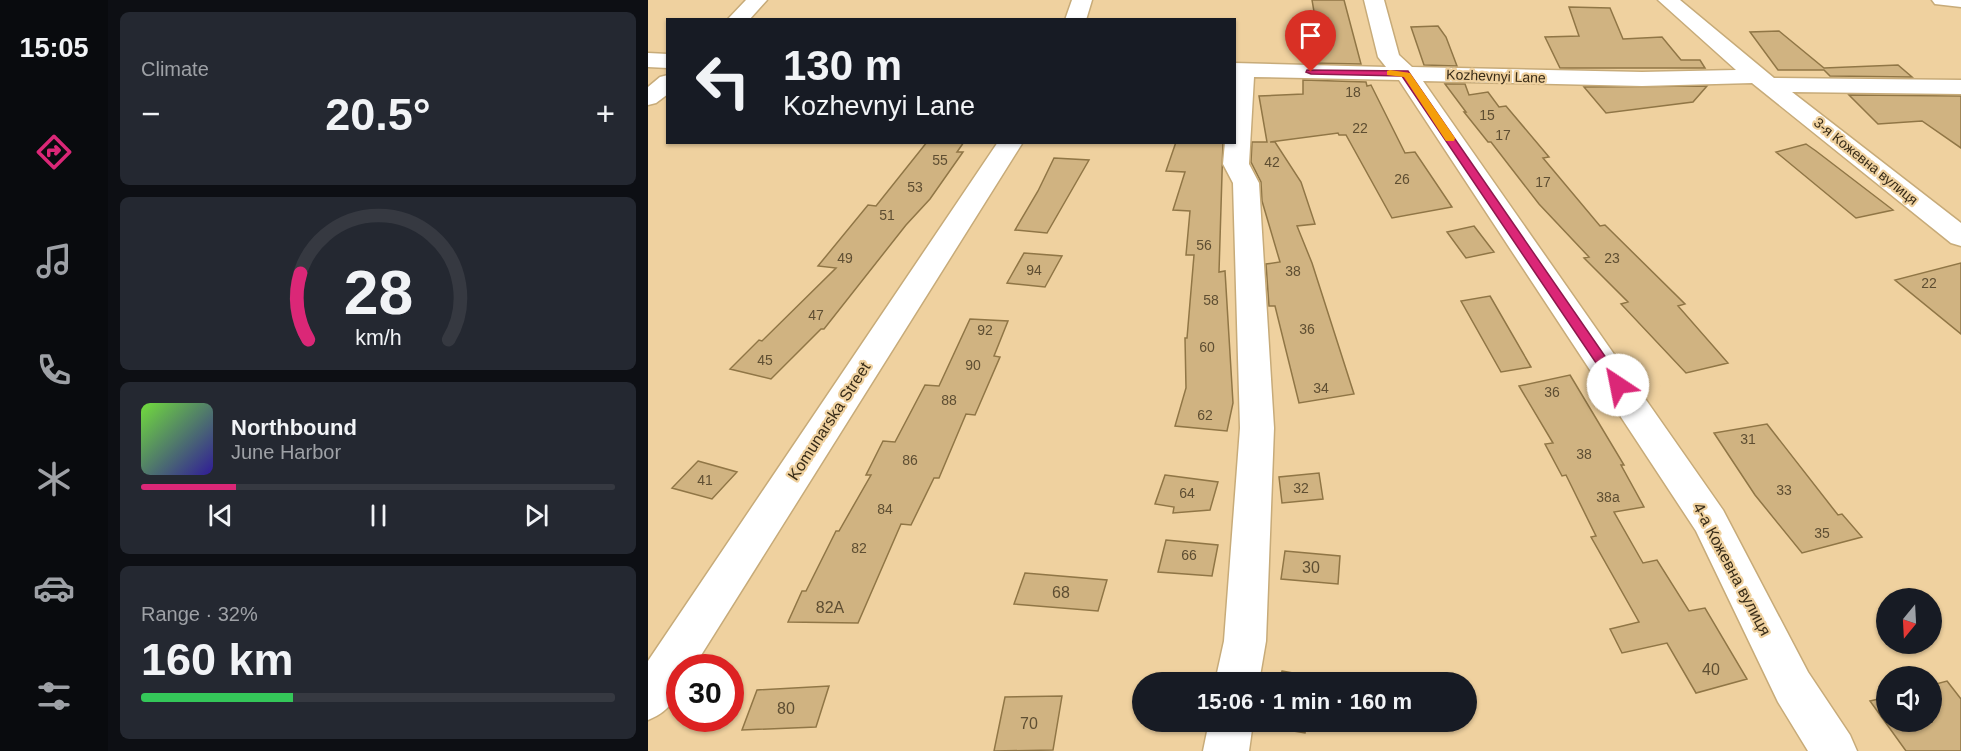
<!DOCTYPE html>
<meta charset="utf-8">
<style>
body{margin:0;font-family:Helvetica,sans-serif;background:#242831;color:#f1f3f6;height:100vh;display:flex;flex-direction:column;font-size:22px;white-space:nowrap}
*{box-sizing:border-box;margin:0}
p{font-size:20px;color:#9ea1a6}
.icon{flex:none;width:33px;height:33px;fill:none;stroke:currentColor;stroke-width:2;stroke-linecap:round;stroke-linejoin:round}
.map{position:relative;flex:1;overflow:hidden}
.panel{display:flex;flex-direction:column;gap:12px;padding:12px;background:#0d0f14;width:540px}
.panel>*{flex:none}
.guide{position:absolute;left:18px;top:18px;width:570px;height:126px;border-radius:0px;box-shadow:0 2px 4px #0004;background:#171b24;color:#f1f3f6;overflow:hidden}
.needle{width:39px;rotate:198deg}
.buttons{position:absolute;left:1228px;top:588px;display:grid;gap:12px}
.buttons a{display:grid;place-items:center;width:66px;height:66px;border-radius:50%;background:#171b24;box-shadow:0 2px 4px #0004;font-size:30px}
.speed{position:absolute;left:18px;top:654px;display:flex;gap:12px;font-size:30px;font-weight:700;text-align:center}
.speed>*{display:grid;place-content:center;width:78px;height:78px;border-radius:50%;background:#171b24;box-shadow:0 2px 4px #0004;line-height:1}
.speed .limit{border:9px solid #d22;background:#fff;color:#111}
.pin{position:absolute;display:grid;place-items:center;width:51px;height:51px;color:#fff;margin:-62px -26px;border-radius:50% 50% 50% 0;rotate:-45deg;box-shadow:0 0 6px #0007}
.pin .icon{rotate:45deg}
.me{position:absolute;width:66px;margin:-33px;rotate:326deg;stroke-linejoin:round;filter:drop-shadow(0 0 4px #0008)}
.turn{display:flex;align-items:center;gap:21px;height:126px;padding:0 18px;font-size:27px}
.turn .icon{width:78px;height:78px;stroke-width:2.5}
.turn b{display:block;font-size:42px;line-height:51px}
.big{font-size:45px;font-weight:800;line-height:1.1}
.panel .widget{flex:1;display:flex;flex-direction:column;justify-content:center;gap:9px;min-width:0;padding:0 21px;border-radius:9px;background:#242831}
.panel .dial{align-items:center;gap:0}
.dial svg{height:156px;overflow:visible;fill:none;stroke:#363941;stroke-width:7;stroke-linecap:round;text-anchor:middle}
.dial text{fill:#f1f3f6;stroke:none}
.song{display:flex;align-items:center;gap:18px}
.cover{width:72px;height:72px;border-radius:9px;background:linear-gradient(135deg,hsl(100 70% 55%),hsl(250 70% 35%))}
.played{height:6px;border-radius:3px;background:linear-gradient(90deg,#db2777 20%,#363941 20%)}
.keys{display:flex;justify-content:space-around;direction:ltr}
.heat{display:flex;justify-content:space-between;align-items:center;font-size:33px;direction:ltr}
.charge{height:9px;border-radius:4px;background:linear-gradient(90deg,#34c759 32%,#363941 0)}
.trip{position:absolute;left:484px;top:672px;width:345px;height:60px;border-radius:30px;background:#171b24;box-shadow:0 2px 4px #0004;font-weight:800;line-height:60px;text-align:center}
main{display:flex;flex:1;min-height:0}
.tabs{display:flex;flex-direction:column;width:108px;justify-content:space-around;align-items:center;background:#090b0e;color:#9ea1a6}
.tabs .icon{width:42px;height:42px}
.tabs .on{color:#db2777}
.tabs b{font-size:27px;color:#f1f3f6}
.map>svg:first-child{display:block}
.building{fill:#d0b381;stroke:#907646;stroke-width:1.5}
.lines{fill:none;stroke-linecap:round;stroke-linejoin:round}
.minor-casing{stroke:#c7ab79;stroke-width:3}
.minor{fill:#fff;fill-rule:evenodd}
.route{fill:#db2777;stroke:#8e194d;stroke-width:1.5}
.slow{fill:#f59e0b}
.labels{text-anchor:middle;dominant-baseline:central;stroke-width:4.5;stroke-linejoin:round;paint-order:stroke}
.far-street-label{font-size:14px;fill:#382c18;stroke:#efd19f}
.number-label{font-size:14px;fill:#5e4e32}
.street-label{font-size:16px;fill:#382c18;stroke:#efd19f}
.near-number-label{font-size:16px;fill:#5e4e32}
</style>
<main>
<nav class="tabs">
<b>15:05</b>
<svg class="icon on" aria-label="directions" viewBox="0 0 24 24"><path d="M12 3l9 9-9 9-9-9zM9 14v-3h6M13 9l2 2-2 2"/></svg>
<svg class="icon" aria-label="music" viewBox="0 0 24 24"><path d="M9 18V5l10-2v13"/><circle cx="6" cy="18" r="3"/><circle cx="16" cy="16" r="3"/></svg>
<svg class="icon" aria-label="phone" viewBox="0 0 24 24"><path d="M5 4h4l2 5-3 2q2 4 5 5l2-3 5 2v4C11 20 4 13 5 4z"/></svg>
<svg class="icon" aria-label="climate" viewBox="0 0 24 24"><path d="M12 3v18M4 7l16 10M4 17L20 7"/></svg>
<svg class="icon" aria-label="car" viewBox="0 0 24 24"><path d="M5 17H2v-5l4-1 3-4h7l3 4 3 1v5h-3M9 17h6M6 11h13"/><circle cx="7" cy="17" r="2"/><circle cx="17" cy="17" r="2"/></svg>
<svg class="icon" aria-label="filters" viewBox="0 0 24 24"><path d="M4 7h16M4 17h16"/><circle cx="9" cy="7" r="2"/><circle cx="15" cy="17" r="2"/></svg>
</nav>
<section class="panel">
<div class="widget"><p>Climate</p>
<div class="heat"><a>−</a><b class="big">20.5°</b><a>+</a></div>
</div>
<div class="widget dial"><svg viewBox="0 0 100 80">
<path d="M14 69A42 42 0 1 1 86 69"/>
<path d="M14 69A42 42 0 0 1 10 35" stroke="#db2777"/>
<text x="50" y="56" font-size="32" font-weight="700">28</text>
<text x="50" y="72" font-size="11">km/h</text>
</svg></div>
<div class="widget">
<div class="song"><i class="cover"></i><div><b>Northbound</b><p>June Harbor</p></div></div>
<div class="played"></div>
<div class="keys"><svg class="icon" aria-label="previous" viewBox="0 0 24 24"><path d="M18 5L8 12l10 7zM5 5v14"/></svg><svg class="icon" aria-label="pause" viewBox="0 0 24 24"><path d="M8 5v14M16 5v14"/></svg><svg class="icon" aria-label="next" viewBox="0 0 24 24"><path d="M6 5l10 7-10 7zM19 5v14"/></svg></div>
</div>
<div class="widget"><p>Range · 32%</p><b class="big">160 km</b><div class="charge"></div></div>
</section>
<div class="map">
<svg width="1313" height="751" viewBox="0 0 1313 751">
<rect width="100%" height="100%" fill="#efd19f"/>
<!-- building -->
<path class="building" d="M664 0H696L713 64 661 63 659 53 673 52Z
M921 7 962 8 975 39 1014 37 1033 60H1052L1057 68H912L897 37 931 36Z
M790 26 798 37 809 66 776 65 763 27Z
M1131 31 1176 68 1250 65 1264 77 1182 76 1176 70H1130L1102 32Z
M655 80 718 82 719 86 723 85 757 153 767 152 804 207 744 218 698 135H691L690 133 622 142H627L653 182 667 224 649 226 664 263 706 394 651 403 627 306H621L618 264 632 262 614 201 613 182 603 162 604 142H619L611 96 655 94Z
M797 84H817L821 95 840 92 851 107 858 106 901 157 895 158 952 226 957 225 1037 304 1030 306 1080 363 1038 373 973 304 980 302 936 258 941 257 891 204 843 142H840L816 112H818Z
M1059 86 1045 102 958 113 936 87Z
M1201 95 1313 96V148L1274 121 1230 124Z
M279 142H316L309 152H315L282 199 258 225 176 329H173L123 379 82 369 111 340 114 341 188 268 170 266 220 205 228 206Z
M528 142H575L571 272 577 271 585 403 579 431 527 426 538 388 537 338H539L546 255H538L542 211 525 210 537 172 518 171Z
M1158 144 1168 151 1245 210 1208 218 1128 152Z
M406 158 441 160 399 233 367 230 390 191Z
M826 226 846 252 818 258 799 232Z
M376 253 414 256 397 287 359 283Z
M1313 263V334L1247 280Z
M842 296 883 367 853 372 813 301Z
M322 319 360 321 346 356 352 357 327 415 318 414 291 478H286L263 525 253 524 210 623 140 622 154 591H158L188 531H191L223 475H218L235 441 247 442 277 385 291 386Z
M922 375 976 465H973L996 507 966 512 995 563 1009 560 1041 611 1057 608 1099 679 1048 693 1019 643 974 653 962 629 991 622 943 537 948 536 918 475 914 476 897 444 905 443 871 386Z
M1119 424 1190 515 1194 514 1214 537 1154 553 1107 495 1066 433Z
M50 461 89 472 64 499 24 488Z
M671 473 675 499 634 503 631 477Z
M517 475 570 482 562 510 525 513 526 507 507 504Z
M518 540 570 545 564 576 510 572Z
M637 551 692 556 690 584 633 579Z
M377 573 459 580 450 611 366 604Z
M634 671 668 677 667 682H631Z
M1299 681 1313 699V751H1258L1222 701 1239 697V722H1284V685Z
M181 686 168 727 94 730 109 690Z
M414 696 405 750 346 751 357 697Z
M623 722H659L657 733 621 727Z"/>
<g class="lines">
<!-- minor casing -->
<g class="minor-casing">
<path id="minor" d="M98 0H119L101 20H79Z
M424 0H444L438 20H417Z
M716 0H736L751 55 764 67 994 72 1088 70 1010 0H1032L1126 78 1313 80V94L1144 92 1313 223V246L1303 243 1104 83 994 86 775 81 1075 510 1160 672 1202 735 1209 751H1160L1130 702 1048 531 751 80 606 77 601 164 611 183 626 428 618 641 611 682H567L576 641 592 428 585 183 575 164 577 142H586V63L738 67 730 57Z
M1284 0H1313V7L1287 4Z
M0 53 20 54V68L0 67Z
M20 75V94L8 103 0 105V87L12 77Z
M350 142H375L45 668H32C32 694 25 710 0 720V661Z
M561 722H605L601 751H555Z"/>
</g>
<!-- minor -->
<use href="#minor" class="minor"/>
</g>
<!-- route -->
<path class="route" d="M659 70 760 71 974 381 976 385 974 388H965L754 76 663 74 658 72Z"/>
<!-- slow -->
<path class="slow" d="M742 70 762 73 807 138 806 141H798L756 77 739 75V71Z"/>
<g class="labels">
<!-- far-street labels -->
<g class="far-street-label">
<text transform="translate(848 76) rotate(2)">Kozhevnyi Lane</text>
<text transform="translate(1218 161) rotate(39)">3-я Кожевна вулиця</text>
</g>
<!-- number labels -->
<g class="number-label">
<text x="705" y="92">18</text>
<text x="839" y="115">15</text>
<text x="712" y="128">22</text>
<text x="855" y="135">17</text>
<text x="292" y="160">55</text>
<text x="624" y="162">42</text>
<text x="754" y="179">26</text>
<text x="895" y="182">17</text>
<text x="267" y="187">53</text>
<text x="239" y="215">51</text>
<text x="556" y="245">56</text>
<text x="197" y="258">49</text>
<text x="964" y="258">23</text>
<text x="386" y="270">94</text>
<text x="645" y="271">38</text>
<text x="1281" y="283">22</text>
<text x="563" y="300">58</text>
<text x="168" y="315">47</text>
<text x="659" y="329">36</text>
<text x="337" y="330">92</text>
<text x="559" y="347">60</text>
<text x="117" y="360">45</text>
<text x="325" y="365">90</text>
<text x="673" y="388">34</text>
<text x="904" y="392">36</text>
<text x="301" y="400">88</text>
<text x="557" y="415">62</text>
<text x="1100" y="439">31</text>
<text x="936" y="454">38</text>
<text x="262" y="460">86</text>
<text x="57" y="480">41</text>
<text x="653" y="488">32</text>
<text x="1136" y="490">33</text>
<text x="539" y="493">64</text>
<text x="960" y="497">38а</text>
<text x="237" y="509">84</text>
<text x="1174" y="533">35</text>
<text x="211" y="548">82</text>
<text x="541" y="555">66</text>
</g>
<!-- street labels -->
<g class="street-label">
<text transform="translate(181 421) rotate(-57)">Komunarska Street</text>
<text transform="translate(1084 569) rotate(62)">4-а Кожевна вулиця</text>
</g>
<!-- near-number labels -->
<g class="near-number-label">
<text x="663" y="567">30</text>
<text x="413" y="592">68</text>
<text x="182" y="607">82А</text>
<text x="1063" y="669">40</text>
<text x="138" y="708">80</text>
<text x="381" y="723">70</text>
</g>
</g>
</svg>
<div class="buttons">
<a><svg class="needle" viewBox="-14 -14 28 28"><path d="M0-13l5 13h-10z" fill="#e53935"/><path d="M0 13l5-13h-10z" fill="#9ea1a6"/></svg></a>
<a><svg class="icon" aria-label="sound" viewBox="0 0 24 24"><path d="M4 9h4l5-4v14l-5-4H4zM17 9q2 3 0 6"/></svg></a>
</div>
<div class="speed"><div class="limit">30</div></div>
<div class="pin" style="left:663px;top:72px;background:#d93025"><svg class="icon" aria-label="arrive" viewBox="0 0 24 24"><path d="M6 21V4h12l-3 4 3 4H6"/></svg></div>
<svg class="me" style="left:970px;top:385px" viewBox="-20 -20 40 40"><circle r="19" fill="#fff"/><path d="M0-13L10 11 0 6-10 11z" fill="#db2777"/></svg>
<div class="trip">15:06 · 1 min · 160 m</div>
<div class="guide">
<div class="turn"><svg class="icon" aria-label="left" viewBox="0 0 24 24"><path d="M17 20v-9H6M10 6l-5 5 5 5"/></svg><div><b>130 m</b>Kozhevnyi Lane</div></div>
</div>
</div>
</main>
